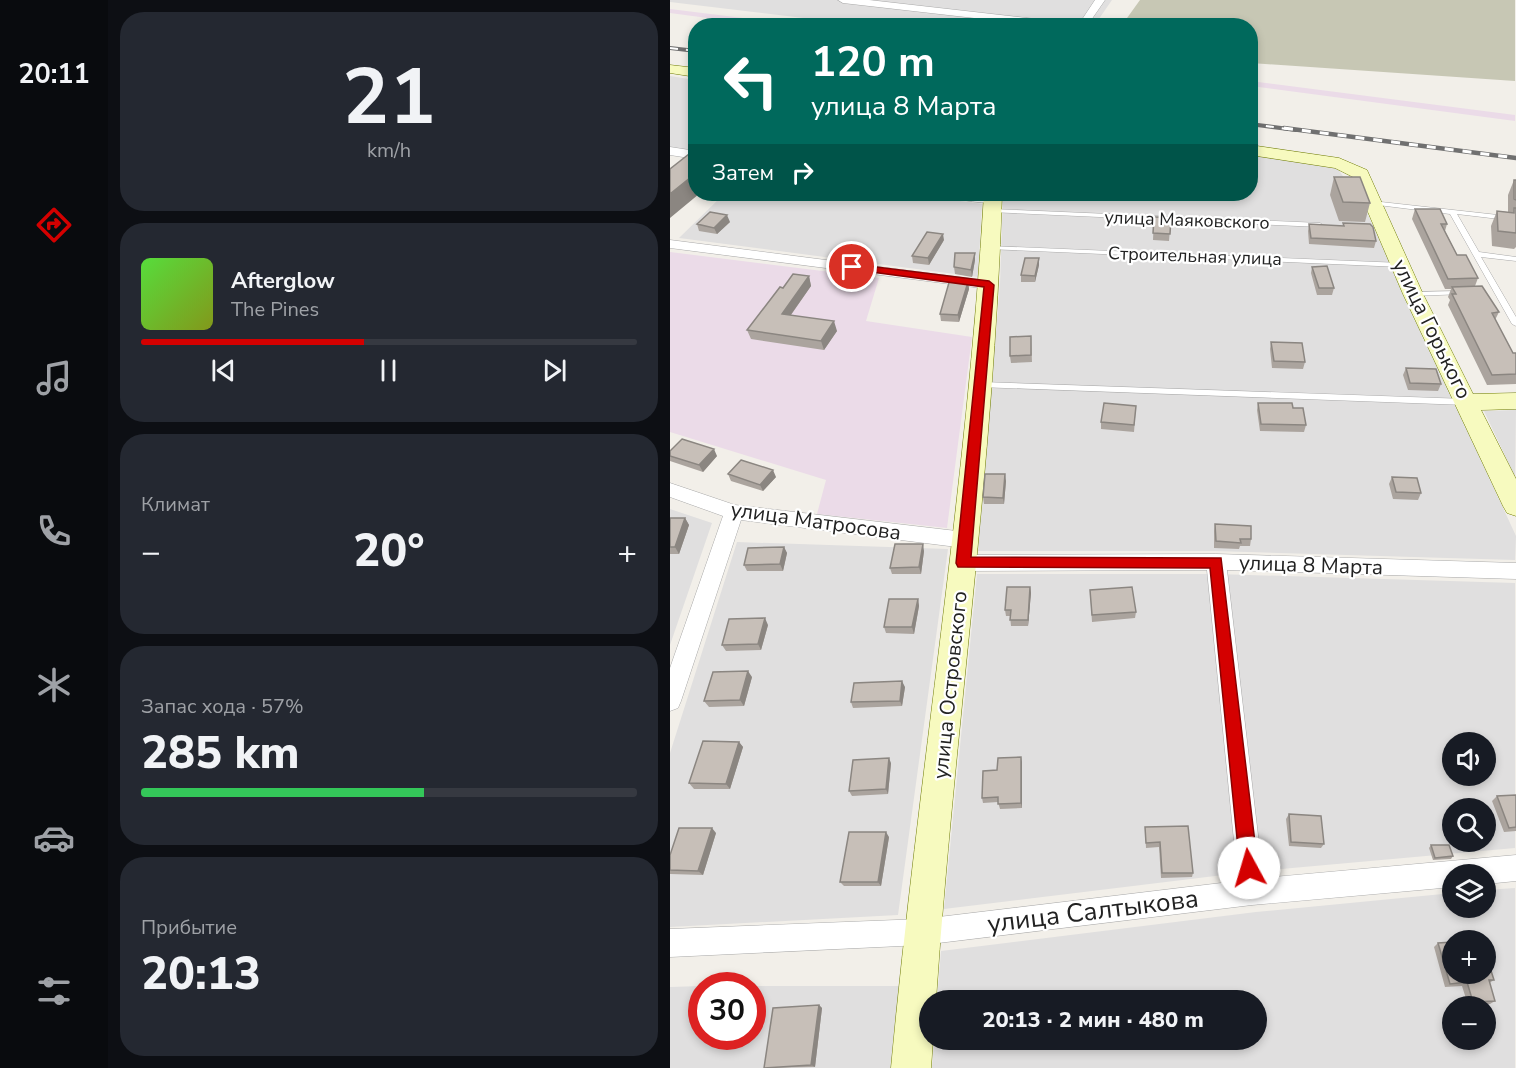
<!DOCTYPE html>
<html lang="ru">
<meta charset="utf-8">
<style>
body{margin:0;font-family:"Nunito Sans",sans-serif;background:#242831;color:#f1f3f6;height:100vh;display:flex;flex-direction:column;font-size:22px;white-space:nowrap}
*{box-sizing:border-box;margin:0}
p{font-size:20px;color:#9ea1a6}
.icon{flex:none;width:33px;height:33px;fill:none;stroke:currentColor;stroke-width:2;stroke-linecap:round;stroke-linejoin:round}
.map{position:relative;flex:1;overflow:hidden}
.drawer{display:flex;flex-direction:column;gap:12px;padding:12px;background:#0d0f14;width:562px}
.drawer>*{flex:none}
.guide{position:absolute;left:18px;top:18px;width:570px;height:183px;border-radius:24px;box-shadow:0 3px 9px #0003;background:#00695c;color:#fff;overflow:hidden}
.tools{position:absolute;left:772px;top:732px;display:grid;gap:12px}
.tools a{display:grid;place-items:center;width:54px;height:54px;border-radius:50%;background:#171b24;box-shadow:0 3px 9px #0003;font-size:30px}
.speed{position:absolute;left:18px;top:972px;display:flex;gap:12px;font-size:30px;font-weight:700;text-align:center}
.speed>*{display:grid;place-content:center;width:78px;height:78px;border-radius:50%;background:#171b24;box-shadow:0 3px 9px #0003;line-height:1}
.speed .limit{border:9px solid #d22;background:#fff;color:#111}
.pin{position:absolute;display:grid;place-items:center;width:51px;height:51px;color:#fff;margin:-26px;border:3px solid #fff;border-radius:50%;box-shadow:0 2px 6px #0007}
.me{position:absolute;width:66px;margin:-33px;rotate:354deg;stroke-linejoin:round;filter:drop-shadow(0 0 4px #0008)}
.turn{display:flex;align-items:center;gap:21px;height:126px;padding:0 24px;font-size:27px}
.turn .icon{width:78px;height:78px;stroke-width:2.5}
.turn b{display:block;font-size:42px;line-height:51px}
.then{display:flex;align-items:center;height:57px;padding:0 24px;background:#0003;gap:12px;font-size:22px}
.big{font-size:45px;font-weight:800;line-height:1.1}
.drawer .card{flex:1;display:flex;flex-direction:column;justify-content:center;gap:9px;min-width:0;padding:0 21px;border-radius:24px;background:#242831}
.drawer .dial{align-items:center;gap:0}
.dial b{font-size:78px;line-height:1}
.song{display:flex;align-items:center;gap:18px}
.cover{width:72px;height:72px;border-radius:9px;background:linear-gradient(135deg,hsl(110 70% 55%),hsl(70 70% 35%))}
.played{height:6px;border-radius:3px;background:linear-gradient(90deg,#d40000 45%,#363941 45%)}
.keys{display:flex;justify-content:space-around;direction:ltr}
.heat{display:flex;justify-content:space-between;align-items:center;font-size:33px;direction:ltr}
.charge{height:9px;border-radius:4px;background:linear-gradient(90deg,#34c759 57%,#363941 0)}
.trip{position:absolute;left:249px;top:990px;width:348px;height:60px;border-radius:30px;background:#171b24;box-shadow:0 3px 9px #0003;font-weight:800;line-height:60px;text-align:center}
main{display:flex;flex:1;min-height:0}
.tabs{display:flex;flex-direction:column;width:108px;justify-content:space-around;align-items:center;background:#090b0e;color:#9ea1a6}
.tabs .icon{width:42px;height:42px}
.tabs .active{color:#d40000}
.tabs b{font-size:27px;color:#f1f3f6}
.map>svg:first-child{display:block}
.residential{fill:#e0dfdf;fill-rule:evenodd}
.industrial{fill:#ebdbe8}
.construction{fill:#c7c7b4}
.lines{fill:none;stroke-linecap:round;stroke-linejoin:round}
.lane-casing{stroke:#a9a9a9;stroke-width:1}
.street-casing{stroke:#a9a9a9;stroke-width:1}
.secondary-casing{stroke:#707d05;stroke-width:1}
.lane{fill:#fff;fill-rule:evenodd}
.street{fill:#fff;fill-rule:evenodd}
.secondary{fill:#f7fabf;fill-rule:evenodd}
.rail-far1-casing{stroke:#707070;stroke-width:4}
.rail-casing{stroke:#707070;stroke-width:4.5}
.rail-far1{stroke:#fff;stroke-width:2;stroke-dasharray:8;stroke-linecap:butt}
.rail{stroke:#fff;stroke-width:3;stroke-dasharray:9;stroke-linecap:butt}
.wall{fill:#aba49e}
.shaded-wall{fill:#8b8681}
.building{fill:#c7bfb8;stroke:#8b8681;stroke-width:1.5}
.route{fill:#d40000;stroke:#8a0000;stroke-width:1.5}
.labels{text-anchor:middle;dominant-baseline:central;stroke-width:4.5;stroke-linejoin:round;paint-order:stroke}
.far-street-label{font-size:18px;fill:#222;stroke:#fff}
.street-label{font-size:21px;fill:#222;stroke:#fff}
.near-street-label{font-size:26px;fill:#222;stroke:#fff}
</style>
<main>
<nav class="tabs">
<b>20:11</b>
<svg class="icon active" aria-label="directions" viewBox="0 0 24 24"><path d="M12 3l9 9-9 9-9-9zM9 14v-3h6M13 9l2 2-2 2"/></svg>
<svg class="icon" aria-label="music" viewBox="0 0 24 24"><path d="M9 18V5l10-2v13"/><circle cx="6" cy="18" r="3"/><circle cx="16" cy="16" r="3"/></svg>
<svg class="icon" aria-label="phone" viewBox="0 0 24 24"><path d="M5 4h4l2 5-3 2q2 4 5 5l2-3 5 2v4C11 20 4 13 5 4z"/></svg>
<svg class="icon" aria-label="climate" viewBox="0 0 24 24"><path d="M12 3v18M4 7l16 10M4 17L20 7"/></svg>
<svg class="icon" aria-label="car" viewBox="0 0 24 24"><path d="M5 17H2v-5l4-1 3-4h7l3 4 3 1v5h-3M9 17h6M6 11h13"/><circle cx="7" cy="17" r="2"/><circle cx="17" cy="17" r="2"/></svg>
<svg class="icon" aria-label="filters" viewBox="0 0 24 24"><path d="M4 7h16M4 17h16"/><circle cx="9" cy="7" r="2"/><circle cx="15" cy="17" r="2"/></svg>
</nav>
<section class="drawer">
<div class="card dial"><b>21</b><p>km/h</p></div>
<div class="card">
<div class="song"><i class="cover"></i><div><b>Afterglow</b><p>The Pines</p></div></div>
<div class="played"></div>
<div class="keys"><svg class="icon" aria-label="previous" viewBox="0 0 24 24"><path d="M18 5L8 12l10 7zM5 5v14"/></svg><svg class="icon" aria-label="pause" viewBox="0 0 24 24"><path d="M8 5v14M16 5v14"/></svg><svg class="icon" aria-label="next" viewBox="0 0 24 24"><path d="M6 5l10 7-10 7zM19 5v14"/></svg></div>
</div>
<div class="card"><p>Климат</p>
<div class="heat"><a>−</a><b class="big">20°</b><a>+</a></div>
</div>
<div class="card"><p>Запас хода · 57%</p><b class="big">285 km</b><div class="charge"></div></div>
<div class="card"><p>Прибытие</p><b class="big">20:13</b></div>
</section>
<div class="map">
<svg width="846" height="1068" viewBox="0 0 846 1068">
<rect width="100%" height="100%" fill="#f2efe9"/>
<!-- residential -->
<path class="residential" d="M0 0H442L424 26H200L0 2Z
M0 76 25 80V153L0 149Z
M581 154 665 165 693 204 846 536 845 560 545 551H308L330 284 333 194H580Z
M54 194H240L312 204 308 277 9 238Z
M845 410H846L845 477 814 411Z
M0 509 42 523 0 645Z
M67 542 278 549 228 915 0 927V753Z
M307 574H547L845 583V848L578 872 274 909ZM783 742H816V776H783ZM783 808H816V842H783Z
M845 888V1068H262L264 1040H586V1000H267L271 951 586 912 783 893V908H816V890ZM783 940H816V974H783ZM783 1006H816V1040H783Z
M31 986 32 1036H82L83 986H232L223 1068H0V987Z"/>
<!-- industrial -->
<path class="industrial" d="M0 9 81 19 75 23 0 13Z
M580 81 845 115V121L581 86Z
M0 252 209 278 196 321 302 337 277 528 147 514 156 480 0 432Z"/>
<!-- construction -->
<path class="construction" d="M470 0H845V81L581 63 580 26 452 25Z"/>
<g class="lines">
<!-- lane casing -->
<g class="lane-casing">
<path id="lane" d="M702 201 846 217V221L787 214 809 252 846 257V261L811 257 846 317V326L842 324 780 214 700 204V202Z
M322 209 650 223 653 225 650 227 320 212V210Z
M320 246 731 263 734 265 731 267 318 249V247Z
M792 291 795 293 794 294 743 296 740 294 743 292Z
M312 382 796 399 800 402 796 405 309 387 308 385Z"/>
</g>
<!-- street casing -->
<g class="street-casing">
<path id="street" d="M168 0H199L409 24 425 0H435L417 26H375L173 3Z
M0 147 26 151V159L0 155Z
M275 194H306L328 197 330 200C322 206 283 200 275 194Z
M0 240 319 281 326 285 319 289 0 248Z
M0 483 65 505 295 532 302 535 305 540 302 545 295 548 71 520 11 701 8 708 0 711V668L53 516 0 497Z
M546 554 846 563V579L557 570 593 878 846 855V881L816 884V874H783V887L582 905 252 945 0 957V929L252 919 568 881 537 570 293 571 286 569 283 563 286 557 293 555Z"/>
</g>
<!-- secondary casing -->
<g class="secondary-casing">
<path id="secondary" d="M0 65 26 68V77L0 73Z
M580 145 669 158 697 170 753 294 803 394 846 393V409L811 410 846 479V516L837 513 833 506 733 294 683 177 665 168 580 155Z
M314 194H332C324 464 284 731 266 1000H260V1040H263L261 1068H221C248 776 297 487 314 194Z"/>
</g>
<!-- lane -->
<use href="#lane" class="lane"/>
<!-- street -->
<use href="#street" class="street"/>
<!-- secondary -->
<use href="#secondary" class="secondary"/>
<!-- rail-far1 casing -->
<g class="rail-far1-casing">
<path id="rail-far1" d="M0 48 26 51
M580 124 626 130"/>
</g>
<!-- rail casing -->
<g class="rail-casing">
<path id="rail" d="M614 128 846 158"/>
</g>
<!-- rail-far1 -->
<use href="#rail-far1" class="rail-far1"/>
<!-- rail -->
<use href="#rail" class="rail"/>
</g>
<!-- wall -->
<path class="wall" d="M664 177 700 203 695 222 669 221 660 195Z
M844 180H846V247L844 249 822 246 821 226 827 211 838 212V195Z
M59 194H82L79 197Z
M745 209 777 224 775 231 787 255 808 278 805 286 829 312 825 320 843 353H846V384L817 385 778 305 780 300 778 297 781 289H775L742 219Z
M484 217H501L499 241 483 240Z
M60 222 47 234 29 231 27 224Z
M673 223 706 241 704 248 639 244 638 231 639 224 673 226Z
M274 240 259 265 243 263 242 256Z
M369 258V265L365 282H351V275Z
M305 260 302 277 285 274 284 267Z
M642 267 664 288 662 295H647L641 273Z
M139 276 141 286 121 315 167 331 154 350 81 339 77 330 113 288Z
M298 282 299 289 289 322 271 321 270 314Z
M361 336 362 362 341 363 340 356Z
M601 342 635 362 633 369 602 368 600 349Z
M736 368 771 384 768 391 738 390 733 375Z
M588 403 623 408 636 425 634 432 590 431 587 410Z
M466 406 464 432 431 429V422Z
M0 451 47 456 33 472 0 461Z
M58 474 106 477 93 491 61 481Z
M722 477 751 493 748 500 723 499 719 484Z
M336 481 334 504H314L313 497Z
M0 518H15L19 525 9 554H0Z
M545 524 581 539 580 546H570L569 549 544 548V531Z
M114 547 117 553 113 571H77L74 565Z
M254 551 251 574H222L220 568Z
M360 587 361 593 358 626H341L340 616H336L335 610Z
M420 590 466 612 465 618 422 622Z
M248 599 249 606 244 634 216 633 214 627Z
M98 625 91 650 56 651 52 645Z
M82 677 74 706 39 707 34 701Z
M235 687 232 706 183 708 181 702Z
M69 742 73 747 60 789H24L19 783Z
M352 762V808L330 809 328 802 313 803 312 798 327 770Z
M221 763 218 794 182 796 179 791Z
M846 795V831L834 832 822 801 827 796Z
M619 814 654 844 651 848 619 846 616 819Z
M475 827 523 873 522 877 491 878 489 847 476 848Z
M46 833 33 875 0 874V855Z
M219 837 211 886H174L170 882Z
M761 845 783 856 781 859 763 860 759 848Z
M768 943 824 980 819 983 825 1001 820 1004 798 1005 792 986 775 987 764 947Z
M149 1005 152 1008 145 1067 94 1068Z"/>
<!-- shaded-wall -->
<path class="shaded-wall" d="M26 173V194H29L0 218V194Z
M57 215 60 222 47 234 44 228Z
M273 234 274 240 259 265 258 258Z
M305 253V260L302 277 301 270Z
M369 258V265L365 282V276Z
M139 276 141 286 115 323 112 314Z
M298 282 299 289 289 322 288 315Z
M164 321 167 331 154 350 151 341Z
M44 449 47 456 33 472 29 465Z
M103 470 106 477 93 491 90 485Z
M335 474 336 481 334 504 333 498Z
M15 518 19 525 9 554 5 547Z
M253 544 254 551 251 574 249 567Z
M114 547 117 553 113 571 110 564Z
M360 587 361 593 358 626V620Z
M248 599 249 606 244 634 242 627Z
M95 618 98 625 91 650 88 644Z
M78 671 82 677 74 706 70 700Z
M232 681 235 687 232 706 230 701Z
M69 742 73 747 60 789 56 784Z
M351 757 352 762V808L351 803Z
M219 758 221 763 218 794 216 789Z
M42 828 46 833 33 875 28 871Z
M216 832 219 837 211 886 208 882Z
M149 1005 152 1008 145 1067 141 1065Z"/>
<!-- building -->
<path class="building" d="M19 154 26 155V173L0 194V169Z
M664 177H690L700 203 673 202Z
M844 180H846V200L844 199Z
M844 208H846V233L828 231 827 211 844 213Z
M745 209H770L777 224H771L787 255H796L808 278 778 279Z
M40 212 57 215 44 228 27 224Z
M484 217H501L500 234 483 233Z
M673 223 700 224 703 227 706 241 641 238 639 224 674 226Z
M257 232 273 234 258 258 242 256Z
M285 253H305L301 270 284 267Z
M355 258H369L365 276 351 275Z
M657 266 664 288H649L642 267Z
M123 274 139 276 112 314 164 321 151 341 77 330 110 287 113 288Z
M280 279 298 282 288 315 270 314Z
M812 286 829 312 822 313 843 353H846V374L822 375 782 294H786L782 287Z
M361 336V355L340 356V337Z
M601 342 632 343 635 362 604 361Z
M736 368 766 369 771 384 740 383Z
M434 403 466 406 464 425 431 422Z
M588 403H622L623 408H633L636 425 591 424Z
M12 439 44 449 29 465 0 456V451Z
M71 460 103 470 90 485 58 474Z
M315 474H335L333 498 313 497Z
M722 477 747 478 751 493 726 492Z
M0 518H15L5 547H0Z
M545 524 581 526V539H570L571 543 546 541Z
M225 544H253L249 567 220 568Z
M114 547 110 564 74 565 78 548Z
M337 587H360L358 620H340L341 610H335Z
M462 587 466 612 422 615 420 590Z
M219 599H248L242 627H214Z
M95 618 88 644 52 645 59 619Z
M78 671 70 700 34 701 43 672Z
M232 681 230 701 181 702 184 683Z
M33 741 69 742 56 784 19 783Z
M351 757V803L328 804V797L312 798 313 771 327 770 328 758Z
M219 758 216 789 179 791 183 760Z
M846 795V827L839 828 827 796Z
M619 814 651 816 654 844 621 842Z
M518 826 523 873H492L490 842 476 843 475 827Z
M9 828H42L28 871 0 870V855Z
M179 832H216L208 882H170Z
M761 845H779L783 856 765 858Z
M783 942V974H816V955L824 980H819L825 1001 803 1002 797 982 780 984 768 943Z
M149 1005 141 1065 94 1068 103 1008Z"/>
<!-- route -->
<path class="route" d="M182 264 319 281 324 285 301 557 551 558 588 868 586 875 579 877 573 875 570 868 540 568 288 567 286 563 314 287 179 269 177 267Z"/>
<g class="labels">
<!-- far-street labels -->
<g class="far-street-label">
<text transform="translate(517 220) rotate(2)">улица Маяковского</text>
<text transform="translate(525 256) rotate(2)">Строительная улица</text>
</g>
<!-- street labels -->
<g class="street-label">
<text transform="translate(762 329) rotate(64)">улица Горького</text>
<text transform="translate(146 521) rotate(8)">улица Матросова</text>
<text transform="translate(641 565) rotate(2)">улица 8 Марта</text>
<text transform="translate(280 685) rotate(-84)">улица Островского</text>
</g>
<!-- near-street labels -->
<g class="near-street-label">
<text transform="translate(423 911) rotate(-7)">улица Салтыкова</text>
</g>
</g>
</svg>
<div class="tools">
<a><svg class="icon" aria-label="sound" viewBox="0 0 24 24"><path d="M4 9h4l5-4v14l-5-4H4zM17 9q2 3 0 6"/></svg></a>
<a><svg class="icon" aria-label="search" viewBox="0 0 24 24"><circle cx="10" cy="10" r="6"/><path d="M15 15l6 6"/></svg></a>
<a><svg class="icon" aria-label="layers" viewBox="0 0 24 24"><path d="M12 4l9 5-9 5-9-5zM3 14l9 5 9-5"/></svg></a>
<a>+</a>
<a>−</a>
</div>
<div class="speed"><div class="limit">30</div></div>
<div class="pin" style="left:182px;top:267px;background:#d93025"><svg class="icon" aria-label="arrive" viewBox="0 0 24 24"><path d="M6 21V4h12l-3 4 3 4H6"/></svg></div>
<svg class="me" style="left:579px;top:868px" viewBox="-20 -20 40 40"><circle r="19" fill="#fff"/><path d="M0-13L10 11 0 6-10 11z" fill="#d40000"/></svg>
<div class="trip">20:13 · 2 мин · 480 m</div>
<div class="guide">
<div class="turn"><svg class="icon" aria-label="left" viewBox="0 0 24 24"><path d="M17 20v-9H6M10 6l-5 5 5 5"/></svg><div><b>120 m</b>улица 8 Марта</div></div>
<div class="then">Затем<svg class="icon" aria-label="right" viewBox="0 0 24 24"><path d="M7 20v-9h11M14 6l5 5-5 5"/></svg></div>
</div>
</div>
</main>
